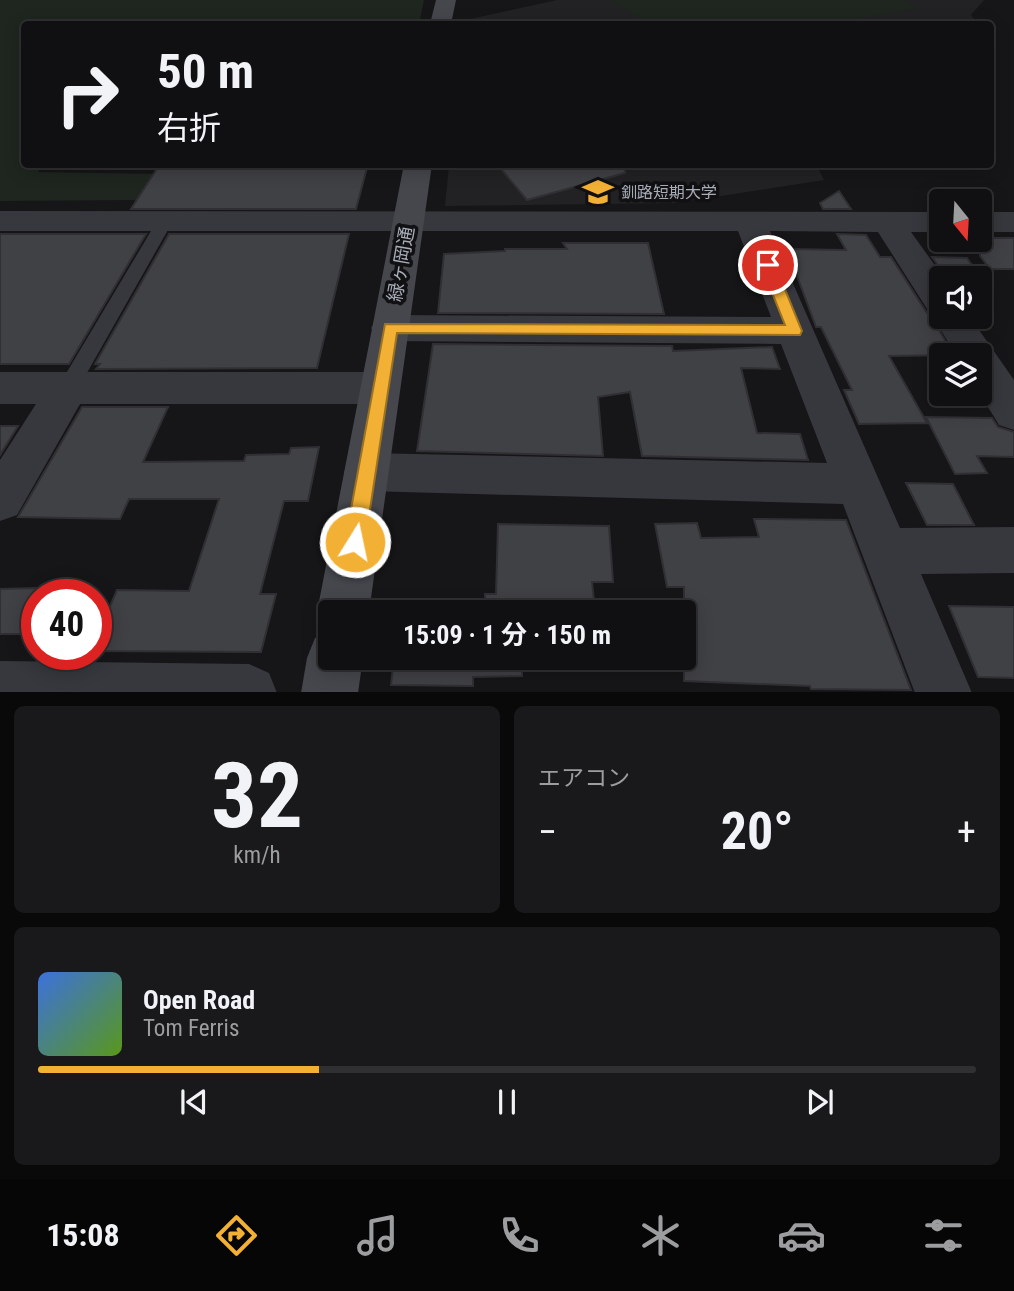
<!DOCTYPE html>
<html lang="ja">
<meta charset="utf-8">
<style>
body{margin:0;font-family:"Roboto Condensed","Noto Sans JP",sans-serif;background:#19191b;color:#f1f3f6;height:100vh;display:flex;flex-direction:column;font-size:26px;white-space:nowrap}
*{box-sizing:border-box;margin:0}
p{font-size:23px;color:#9c9d9f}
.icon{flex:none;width:38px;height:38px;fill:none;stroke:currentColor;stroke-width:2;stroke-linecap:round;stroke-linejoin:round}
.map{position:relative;height:692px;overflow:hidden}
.sheet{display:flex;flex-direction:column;gap:14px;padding:14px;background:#09090a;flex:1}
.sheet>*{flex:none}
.hud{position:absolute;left:21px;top:21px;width:973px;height:147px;border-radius:7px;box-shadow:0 4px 18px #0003,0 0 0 2px #303032;background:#101012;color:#f1f3f6;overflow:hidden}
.needle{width:46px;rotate:162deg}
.fabs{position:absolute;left:929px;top:189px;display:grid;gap:14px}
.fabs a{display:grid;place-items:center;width:63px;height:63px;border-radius:7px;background:#101012;box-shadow:0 4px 18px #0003,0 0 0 2px #303032;font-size:35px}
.speed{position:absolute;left:21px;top:579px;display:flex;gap:14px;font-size:35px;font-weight:700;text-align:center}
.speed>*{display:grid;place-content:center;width:91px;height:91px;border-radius:50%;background:#101012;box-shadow:0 4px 18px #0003,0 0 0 2px #303032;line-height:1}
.speed .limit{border:10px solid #d22;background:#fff;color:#111}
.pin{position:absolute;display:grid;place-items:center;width:60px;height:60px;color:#fff;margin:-30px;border:4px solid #fff;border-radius:50%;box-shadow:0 2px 7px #0007}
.me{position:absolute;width:77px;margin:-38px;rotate:10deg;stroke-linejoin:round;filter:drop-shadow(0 0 5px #0008)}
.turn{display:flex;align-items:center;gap:24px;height:147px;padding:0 21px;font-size:32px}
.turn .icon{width:91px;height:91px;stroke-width:2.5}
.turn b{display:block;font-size:49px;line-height:60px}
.big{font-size:52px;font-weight:700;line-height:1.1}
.sheet .tile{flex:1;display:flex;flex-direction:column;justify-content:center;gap:10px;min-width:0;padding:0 24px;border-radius:10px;background:#19191b}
.sheet .dial{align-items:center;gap:0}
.dial b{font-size:91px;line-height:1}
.song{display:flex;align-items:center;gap:21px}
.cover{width:84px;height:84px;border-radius:10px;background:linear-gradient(135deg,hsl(220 70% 55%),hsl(90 70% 35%))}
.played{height:7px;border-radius:4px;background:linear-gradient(90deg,#f2b134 30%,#303032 30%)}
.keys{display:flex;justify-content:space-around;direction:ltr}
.heat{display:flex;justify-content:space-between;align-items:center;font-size:38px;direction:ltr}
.sheet .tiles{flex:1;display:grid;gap:14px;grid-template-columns:1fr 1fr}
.tile:last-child{grid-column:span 2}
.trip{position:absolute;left:318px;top:600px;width:378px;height:70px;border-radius:7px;background:#101012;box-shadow:0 4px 18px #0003,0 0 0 2px #303032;font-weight:700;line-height:70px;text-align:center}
.tab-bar{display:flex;height:112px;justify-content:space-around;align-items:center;background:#060607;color:#9c9d9f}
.tab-bar .icon{width:49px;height:49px}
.tab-bar .active{color:#f2b134}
.tab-bar b{font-size:32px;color:#f1f3f6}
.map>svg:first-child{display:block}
.built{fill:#222225}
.green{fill:#1e261f}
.building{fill:#404145;stroke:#303034;stroke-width:2}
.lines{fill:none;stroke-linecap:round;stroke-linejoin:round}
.lane{fill:#37383d;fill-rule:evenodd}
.street{fill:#37383d;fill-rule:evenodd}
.secondary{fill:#45474d;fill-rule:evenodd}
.route{fill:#f2b134;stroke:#9d7322;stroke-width:2}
.labels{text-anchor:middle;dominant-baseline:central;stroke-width:7;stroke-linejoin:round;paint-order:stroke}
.far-poi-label{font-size:16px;fill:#a8adb8;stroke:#111113;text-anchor:start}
.street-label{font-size:19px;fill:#a8adb8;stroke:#111113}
</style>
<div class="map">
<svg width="1014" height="693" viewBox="0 0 1014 693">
<rect width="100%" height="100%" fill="#161618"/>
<!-- built -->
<path class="built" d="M557 0H984L971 15 978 24H465L466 20Z
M816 164 824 180 676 203 445 206 449 165Z"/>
<!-- green -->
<path class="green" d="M0 0H424L419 24H24V164L43 165 38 172 158 174 142 200 0 201Z
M610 0H905L918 8 828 24H649Z"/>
<!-- building -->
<path class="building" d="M160 164H368L356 209H131Z
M497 164H624L625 173 527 200Z
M839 191 851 209H823L820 203Z
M0 234H146L69 364H0Z
M169 234H349L317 368 96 369 100 364H95Z
M837 234 866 235 880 257H891L927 313 931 315 953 355 889 356 927 423 859 424 844 390H852L821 327H816L787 249 846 250Z
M980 238H1014V269H990L980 256Z
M563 243H648L664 314 438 313 444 254 505 251V249H567Z
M932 257 967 258 987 287H980V278H947Z
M433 344 672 346 673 351 772 347 780 369 741 368 757 433 800 434 808 460 642 456 630 392 598 397 603 456 417 451Z
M82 407H168L143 462 244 461 246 455 289 454 291 448 319 447 308 501H284L260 594H276L261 652 96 651V639L117 590 189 591 219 499H129L120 519 18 517Z
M926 417 992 418 998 427 1014 432V457L977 456 987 473 955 474Z
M0 426H18L0 455Z
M906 483 953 484 974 525H927Z
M754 519 846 520 911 690 811 689 810 686 684 681V587H667L655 524 697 523 701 538 759 537Z
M498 524 609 526 613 582H592L595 610 436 612V609H485V594H496Z
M37 588V634H0V589Z
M949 606 1014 607V678L978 677Z
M394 658H522V676L473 677V686L391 685Z"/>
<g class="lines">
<!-- lane -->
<path class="lane" d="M165 216 173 221 75 394H61L58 388 61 382 157 221Z"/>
<!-- street -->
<path class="street" d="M0 211 942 212V232H911L944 278 942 317H970L1014 380V430L999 425 980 394V355H956L933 317 935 313 929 312 878 232 770 231 900 528 1014 527V573L921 574 972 693H915L843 504 367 491 351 486 344 472 351 458 367 453 827 463 781 344 390 341 377 337 371 328 377 319 390 315 771 317 738 231H0Z
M980 212H1014V232H980Z
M0 372H380L394 377 400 388 394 399 380 404H80L17 515 0 521V460L36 404H0Z
M0 661 249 664 269 673 277 693H0Z"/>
<!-- secondary -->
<path class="secondary" d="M436 0H456L451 24H430Z
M404 164H432L369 612H331V658H363L358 693H301L307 658 315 638 329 633 324 631 317 612Z"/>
</g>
<!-- route -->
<path class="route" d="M768 261 775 265 802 331 800 335 397 333 365 542 362 549 355 551 348 549 345 542 385 324 785 325 761 265Z"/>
<!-- icons -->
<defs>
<g id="university-bare" transform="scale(2.415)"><path d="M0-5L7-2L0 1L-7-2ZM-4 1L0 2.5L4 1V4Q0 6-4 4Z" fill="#f2b134" stroke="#111113" stroke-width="2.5" paint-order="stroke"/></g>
</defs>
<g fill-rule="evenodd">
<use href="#university-bare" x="598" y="192"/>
</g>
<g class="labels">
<!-- far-poi labels -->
<g class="far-poi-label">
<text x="621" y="192">釧路短期大学</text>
</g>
<!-- street labels -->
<g class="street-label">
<text transform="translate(401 264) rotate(-80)">緑ヶ岡通</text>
</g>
</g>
</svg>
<div class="fabs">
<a><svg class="needle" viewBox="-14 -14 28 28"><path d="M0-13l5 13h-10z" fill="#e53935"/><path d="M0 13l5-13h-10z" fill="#9c9d9f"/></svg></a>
<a><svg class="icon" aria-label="sound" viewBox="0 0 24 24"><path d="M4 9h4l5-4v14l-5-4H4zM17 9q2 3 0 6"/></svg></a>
<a><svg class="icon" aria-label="layers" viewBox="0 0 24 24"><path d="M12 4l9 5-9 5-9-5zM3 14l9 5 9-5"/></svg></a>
</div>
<div class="speed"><div class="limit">40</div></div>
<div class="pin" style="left:768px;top:265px;background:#d93025"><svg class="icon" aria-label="arrive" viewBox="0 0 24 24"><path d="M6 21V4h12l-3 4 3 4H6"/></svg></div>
<svg class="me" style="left:355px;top:542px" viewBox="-20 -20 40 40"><circle r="17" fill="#f2b134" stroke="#fff" stroke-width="3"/><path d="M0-11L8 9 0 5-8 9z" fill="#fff"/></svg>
<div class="trip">15:09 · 1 分 · 150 m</div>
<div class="hud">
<div class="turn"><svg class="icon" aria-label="right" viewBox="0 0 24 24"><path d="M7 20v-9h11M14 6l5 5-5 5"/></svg><div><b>50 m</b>右折</div></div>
</div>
</div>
<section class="sheet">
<div class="tiles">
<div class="tile dial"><b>32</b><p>km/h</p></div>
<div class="tile"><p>エアコン</p>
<div class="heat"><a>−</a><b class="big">20°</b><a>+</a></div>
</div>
<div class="tile">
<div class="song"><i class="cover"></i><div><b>Open Road</b><p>Tom Ferris</p></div></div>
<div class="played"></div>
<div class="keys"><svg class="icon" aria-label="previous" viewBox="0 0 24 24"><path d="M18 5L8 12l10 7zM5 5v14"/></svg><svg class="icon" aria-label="pause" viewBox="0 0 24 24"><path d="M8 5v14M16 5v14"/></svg><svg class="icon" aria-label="next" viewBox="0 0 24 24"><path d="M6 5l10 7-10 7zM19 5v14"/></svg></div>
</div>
</div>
</section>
<nav class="tab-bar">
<b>15:08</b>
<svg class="icon active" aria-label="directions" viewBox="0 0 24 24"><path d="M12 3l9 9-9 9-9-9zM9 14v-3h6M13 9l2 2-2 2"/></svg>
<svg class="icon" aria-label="music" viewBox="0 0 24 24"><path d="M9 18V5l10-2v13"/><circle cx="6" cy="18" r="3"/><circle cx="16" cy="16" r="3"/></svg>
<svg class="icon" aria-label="phone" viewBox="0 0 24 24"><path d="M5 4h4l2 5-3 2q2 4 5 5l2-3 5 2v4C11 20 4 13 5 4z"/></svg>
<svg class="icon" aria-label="climate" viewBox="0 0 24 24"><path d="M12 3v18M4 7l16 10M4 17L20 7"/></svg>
<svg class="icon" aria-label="car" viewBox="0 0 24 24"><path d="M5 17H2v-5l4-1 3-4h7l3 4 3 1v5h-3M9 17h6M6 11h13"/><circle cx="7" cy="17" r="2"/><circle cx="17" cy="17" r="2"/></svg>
<svg class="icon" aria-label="filters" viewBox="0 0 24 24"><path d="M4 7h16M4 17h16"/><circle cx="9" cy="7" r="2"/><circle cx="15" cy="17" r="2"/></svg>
</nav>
